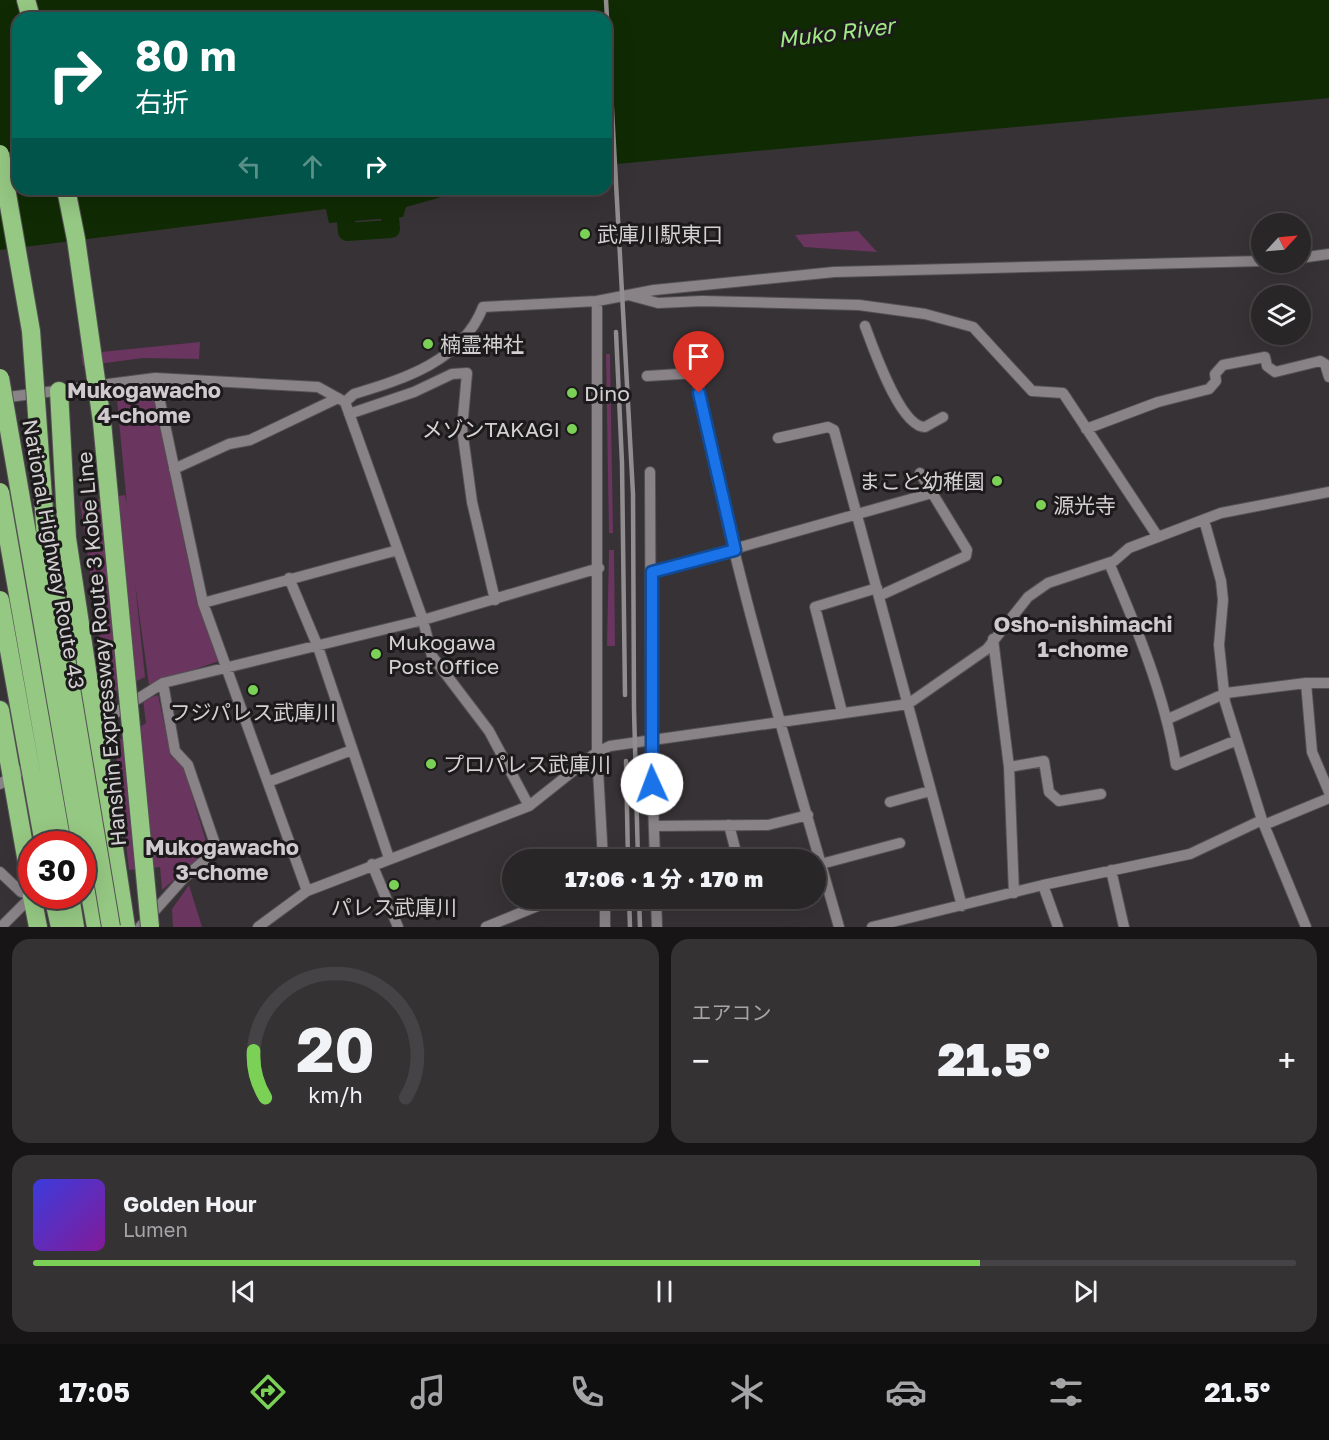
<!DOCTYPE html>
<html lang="ja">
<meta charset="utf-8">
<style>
body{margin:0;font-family:"Golos Text","Noto Sans JP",sans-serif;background:#353234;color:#f1f3f6;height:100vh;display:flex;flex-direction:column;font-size:22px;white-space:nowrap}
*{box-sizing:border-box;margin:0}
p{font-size:20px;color:#a5a5a8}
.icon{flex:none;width:33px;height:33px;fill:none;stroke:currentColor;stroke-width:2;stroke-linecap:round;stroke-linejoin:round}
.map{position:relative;height:927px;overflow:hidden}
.panel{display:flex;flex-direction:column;gap:12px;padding:12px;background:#171516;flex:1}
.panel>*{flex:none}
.banner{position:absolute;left:12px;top:12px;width:600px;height:183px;border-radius:18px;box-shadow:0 6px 24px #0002,0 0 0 2px #454345;background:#00695c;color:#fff;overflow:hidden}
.needle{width:39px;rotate:64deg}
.controls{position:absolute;left:1251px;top:213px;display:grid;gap:12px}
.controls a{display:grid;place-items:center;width:60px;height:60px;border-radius:50%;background:#292628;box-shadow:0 6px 24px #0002,0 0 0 2px #454345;font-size:30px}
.speed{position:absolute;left:18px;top:831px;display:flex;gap:12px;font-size:30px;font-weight:700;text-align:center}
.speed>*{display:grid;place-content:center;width:78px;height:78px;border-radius:50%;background:#292628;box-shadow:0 6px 24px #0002,0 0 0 2px #454345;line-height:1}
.speed .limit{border:9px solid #d22;background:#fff;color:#111}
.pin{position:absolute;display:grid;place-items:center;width:51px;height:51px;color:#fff;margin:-62px -26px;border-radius:50% 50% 50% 0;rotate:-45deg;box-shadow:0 0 6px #0007}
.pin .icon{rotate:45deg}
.me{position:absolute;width:66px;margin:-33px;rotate:358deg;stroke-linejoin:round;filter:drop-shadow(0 0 4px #0008)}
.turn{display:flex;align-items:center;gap:21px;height:126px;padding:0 24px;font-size:27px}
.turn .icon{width:78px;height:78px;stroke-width:2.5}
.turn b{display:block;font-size:42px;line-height:51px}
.lanes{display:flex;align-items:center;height:57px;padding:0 24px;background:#0003;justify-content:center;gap:30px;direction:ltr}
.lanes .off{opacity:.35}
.big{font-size:45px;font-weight:800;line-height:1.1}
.panel .widget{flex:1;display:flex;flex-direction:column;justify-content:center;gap:9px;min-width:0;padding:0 21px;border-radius:18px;background:#353234}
.panel .dial{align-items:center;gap:0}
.dial svg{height:156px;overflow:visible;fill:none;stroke:#454345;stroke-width:7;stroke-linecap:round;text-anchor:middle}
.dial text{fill:#f1f3f6;stroke:none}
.song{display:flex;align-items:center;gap:18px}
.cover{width:72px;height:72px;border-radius:9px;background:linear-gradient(135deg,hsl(240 70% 55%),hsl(290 70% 35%))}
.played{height:6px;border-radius:3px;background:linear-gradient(90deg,#7ad156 75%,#454345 75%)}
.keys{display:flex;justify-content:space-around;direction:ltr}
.heat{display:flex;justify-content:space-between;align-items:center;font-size:33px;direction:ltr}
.panel .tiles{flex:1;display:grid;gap:12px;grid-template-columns:1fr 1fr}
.widget:last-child{grid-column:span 2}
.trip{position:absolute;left:502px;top:849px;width:324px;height:60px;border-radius:30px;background:#292628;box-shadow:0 6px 24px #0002,0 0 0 2px #454345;font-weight:800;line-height:60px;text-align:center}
.tab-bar{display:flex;height:96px;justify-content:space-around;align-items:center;background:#100f10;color:#a5a5a8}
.tab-bar .icon{width:42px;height:42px}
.tab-bar .selected{color:#7ad156}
.tab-bar b{font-size:27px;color:#f1f3f6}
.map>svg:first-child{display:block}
.green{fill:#6a355e}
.water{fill:#102b04}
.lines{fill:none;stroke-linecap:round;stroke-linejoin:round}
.canal{stroke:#102b04;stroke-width:18}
.minor-casing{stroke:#545153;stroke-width:12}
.highway-casing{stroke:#545153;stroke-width:20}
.minor{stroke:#898387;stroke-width:10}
.highway{stroke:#95c883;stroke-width:18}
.rail{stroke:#928e90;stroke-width:4.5}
.highway-bridge-casing{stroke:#545153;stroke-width:20;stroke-linecap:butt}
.highway-bridge{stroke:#95c883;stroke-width:18}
.route-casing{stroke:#114b97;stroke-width:15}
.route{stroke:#1a73e8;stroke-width:10}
.poi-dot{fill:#7ad156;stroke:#1d1a1c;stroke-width:2}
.labels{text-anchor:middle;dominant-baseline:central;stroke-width:6;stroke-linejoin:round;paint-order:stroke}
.poi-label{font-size:21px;fill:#d3d0d2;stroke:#1d1a1c;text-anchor:start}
.street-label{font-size:21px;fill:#d3d0d2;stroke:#1d1a1c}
.water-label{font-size:22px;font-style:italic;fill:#a0e985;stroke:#1d1a1c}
.neighbourhood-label{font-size:22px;font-weight:bold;fill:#d0cacf;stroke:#1d1a1c}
</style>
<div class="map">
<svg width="1329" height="927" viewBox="0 0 1329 927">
<rect width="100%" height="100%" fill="#373235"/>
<!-- green -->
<path class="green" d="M858 231 877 252 804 247 795 235Z
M200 342 199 359 143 358 83 366 81 354Z
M606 354H610L613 533H609Z
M151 386 197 603 219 661 149 685 135 583 145 677 108 695 80 502 125 495 127 505 116 389Z
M609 550H614L615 646H607Z
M158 695 171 756 183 766 209 851 162 890 160 867 129 870 115 743 146 723 143 700Z
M189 885 202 927H173L172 909Z"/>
<!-- water -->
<path class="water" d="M0 0H1329V98L606 165V18H18V189H470L406 207 403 217 329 223 326 209 0 250Z"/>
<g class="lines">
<!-- canal -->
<path class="canal" d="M346 222 347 232 391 229 390 218"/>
<!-- minor casing -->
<g class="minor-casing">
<path id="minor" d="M1300 258 1329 254
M632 296 658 303 702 301 859 305 925 314 973 327 1032 391 1063 393 1158 537
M597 301V752L603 860
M865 326C873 347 900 427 925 427L943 417
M647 376 696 373C729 560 787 744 839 927
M155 378 203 603 307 891
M1 398 155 378 318 387 345 402 354 394C404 379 462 361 483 307L597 301 654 290 834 272 1262 261
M345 402 423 620 432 656 489 731 529 806
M349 414 414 392 452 374 467 373 462 429 472 502 495 600
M1086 429 1158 402 1209 389 1216 381 1215 374 1223 365 1265 357 1267 366 1275 372 1320 361 1325 364 1329 377
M778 438 828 427 834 430 962 906
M174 469 229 444 250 440 338 398
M650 472 651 742 655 860
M1204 520 1221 581 1223 600 1219 645 1225 702 1262 820 1306 927
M1109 563C1137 628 1165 696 1176 765L1237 740
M652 572 932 493
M289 578 318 647 389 858
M879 596 966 556 967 550 920 473
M203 603 398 550
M993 639 1009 767 1014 893
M1329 683H1306L1312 752 1329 792
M842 712 815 607 877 588
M1168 719 1226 693 1306 683
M93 727 163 683 423 620 599 568
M1009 767 1044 761 1049 792 1059 801 1101 794
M268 782 352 750
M0 784 34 763
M890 802 930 791
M729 825 738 860
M1264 825 1329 798
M654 826 768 825 808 815
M372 864 398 927
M821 864 900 843
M1111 870 1124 927
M0 872 21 892 32 895
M1043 885 1058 927
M605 898V927
M656 898 657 927
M1 927 32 896
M140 927 184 878 214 852V841L188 765 175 751 163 683
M258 927 307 891 529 806 597 752 610 746 908 704 987 649 1028 597 1048 583 1114 561 1129 548 1221 513 1329 492
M486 927 557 898
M872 927 1043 885 1190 854 1262 820"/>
</g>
<!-- highway casing -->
<g class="highway-casing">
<path id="highway" d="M26 0 31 18
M59 391 67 538 126 927
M0 710 32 891
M82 851 96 927
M32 896 38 927
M53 896 60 927
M70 896 75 927"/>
</g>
<!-- minor -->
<use href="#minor" class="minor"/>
<!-- highway -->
<use href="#highway" class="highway"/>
<!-- rail -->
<path class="rail" d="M606 0 633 494 634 709 638 860
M616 332 622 463 625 695
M626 761 628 860
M629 898 630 927
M639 898 640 927"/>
<!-- highway-bridge casing -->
<g class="highway-bridge-casing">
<path id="highway-bridge" d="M0 154 31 331 46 539 111 927
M66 189 76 239 102 422 150 927
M0 378 81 844
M0 492 62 844
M0 600 44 844"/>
</g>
<!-- highway-bridge -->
<use href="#highway-bridge" class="highway-bridge"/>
</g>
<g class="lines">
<!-- route casing -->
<g class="route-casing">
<path id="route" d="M652 784V572L735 550 699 393"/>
</g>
<!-- route -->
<use href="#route" class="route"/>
</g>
<!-- markers -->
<g class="poi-dot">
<circle cx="585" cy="234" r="6"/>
<circle cx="428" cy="344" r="6"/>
<circle cx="572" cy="393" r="6"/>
<circle cx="572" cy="429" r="6"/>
<circle cx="997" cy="481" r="6"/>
<circle cx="1041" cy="505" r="6"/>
<circle cx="376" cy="654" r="6"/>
<circle cx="253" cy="690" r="6"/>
<circle cx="431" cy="764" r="6"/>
<circle cx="394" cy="885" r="6"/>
</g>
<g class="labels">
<!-- poi labels -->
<g class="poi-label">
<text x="597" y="234">武庫川駅東口</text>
<text x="440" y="344">楠霊神社</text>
<text x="584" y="393">Dino</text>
<text x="560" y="429" text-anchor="end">メゾンTAKAGI</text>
<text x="985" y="481" text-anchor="end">まこと幼稚園</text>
<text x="1053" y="505">源光寺</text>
<text x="388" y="642">Mukogawa<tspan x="388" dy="24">Post Office</tspan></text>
<text x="253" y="712" text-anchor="middle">フジパレス武庫川</text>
<text x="443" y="764">プロパレス武庫川</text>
<text x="394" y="907" text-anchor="middle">パレス武庫川</text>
</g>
<!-- street labels -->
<g class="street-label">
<text transform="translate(54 554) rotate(80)">National Highway Route 43</text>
<text transform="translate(101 649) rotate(-95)">Hanshin Expressway Route 3 Kobe Line</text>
</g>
<!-- water labels -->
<g class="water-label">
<text transform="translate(836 32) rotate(-7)">Muko River</text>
</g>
<!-- neighbourhood labels -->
<g class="neighbourhood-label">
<text x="144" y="389">Mukogawacho<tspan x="144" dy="25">4-chome</tspan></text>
<text x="1083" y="623">Osho-nishimachi<tspan x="1083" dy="25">1-chome</tspan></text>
<text x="222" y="846">Mukogawacho<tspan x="222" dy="25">3-chome</tspan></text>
</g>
</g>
</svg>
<div class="controls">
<a><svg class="needle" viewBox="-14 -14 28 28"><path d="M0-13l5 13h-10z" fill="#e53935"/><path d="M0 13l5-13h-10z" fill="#a5a5a8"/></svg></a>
<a><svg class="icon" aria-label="layers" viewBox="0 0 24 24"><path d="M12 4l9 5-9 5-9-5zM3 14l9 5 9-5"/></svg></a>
</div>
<div class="speed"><div class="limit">30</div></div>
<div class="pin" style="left:699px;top:393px;background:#d93025"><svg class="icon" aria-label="arrive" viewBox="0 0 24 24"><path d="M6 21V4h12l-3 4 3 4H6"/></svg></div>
<svg class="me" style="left:652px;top:784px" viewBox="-20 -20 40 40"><circle r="19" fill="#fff"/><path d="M0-13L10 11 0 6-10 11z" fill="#1a73e8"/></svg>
<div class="trip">17:06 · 1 分 · 170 m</div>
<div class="banner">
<div class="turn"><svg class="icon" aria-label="right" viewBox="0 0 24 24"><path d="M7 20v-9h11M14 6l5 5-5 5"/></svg><div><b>80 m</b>右折</div></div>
<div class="lanes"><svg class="icon off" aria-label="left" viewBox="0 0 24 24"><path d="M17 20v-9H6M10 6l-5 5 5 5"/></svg><svg class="icon off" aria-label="ahead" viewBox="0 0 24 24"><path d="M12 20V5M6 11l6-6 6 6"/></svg><svg class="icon" aria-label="right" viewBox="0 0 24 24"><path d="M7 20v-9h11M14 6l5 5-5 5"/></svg></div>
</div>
</div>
<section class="panel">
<div class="tiles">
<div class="widget dial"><svg viewBox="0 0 100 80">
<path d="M14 69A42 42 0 1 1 86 69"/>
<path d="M14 69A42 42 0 0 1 8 45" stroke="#7ad156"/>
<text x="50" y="56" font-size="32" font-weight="700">20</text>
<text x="50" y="72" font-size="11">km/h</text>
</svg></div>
<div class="widget"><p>エアコン</p>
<div class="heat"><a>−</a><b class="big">21.5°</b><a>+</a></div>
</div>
<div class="widget">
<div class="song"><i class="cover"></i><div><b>Golden Hour</b><p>Lumen</p></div></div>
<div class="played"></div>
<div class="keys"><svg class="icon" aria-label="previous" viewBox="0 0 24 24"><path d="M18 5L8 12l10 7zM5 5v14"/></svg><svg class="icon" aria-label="pause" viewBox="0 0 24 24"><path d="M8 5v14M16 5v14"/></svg><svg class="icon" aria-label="next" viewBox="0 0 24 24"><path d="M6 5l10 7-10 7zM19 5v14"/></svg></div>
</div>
</div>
</section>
<nav class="tab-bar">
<b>17:05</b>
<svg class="icon selected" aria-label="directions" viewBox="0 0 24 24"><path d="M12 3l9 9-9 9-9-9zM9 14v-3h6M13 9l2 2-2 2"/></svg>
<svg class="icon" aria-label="music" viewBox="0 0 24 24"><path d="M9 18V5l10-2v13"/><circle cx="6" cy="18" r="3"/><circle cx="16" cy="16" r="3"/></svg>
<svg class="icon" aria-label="phone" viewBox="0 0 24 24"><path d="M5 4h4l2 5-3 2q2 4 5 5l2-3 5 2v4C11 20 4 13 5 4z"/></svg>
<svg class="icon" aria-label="climate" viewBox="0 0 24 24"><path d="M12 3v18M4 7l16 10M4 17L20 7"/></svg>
<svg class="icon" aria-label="car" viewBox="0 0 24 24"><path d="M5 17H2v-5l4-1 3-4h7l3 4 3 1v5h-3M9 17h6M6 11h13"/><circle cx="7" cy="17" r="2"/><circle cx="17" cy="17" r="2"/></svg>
<svg class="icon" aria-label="filters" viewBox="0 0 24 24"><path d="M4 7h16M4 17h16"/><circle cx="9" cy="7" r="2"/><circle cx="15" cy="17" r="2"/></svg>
<b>21.5°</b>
</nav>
